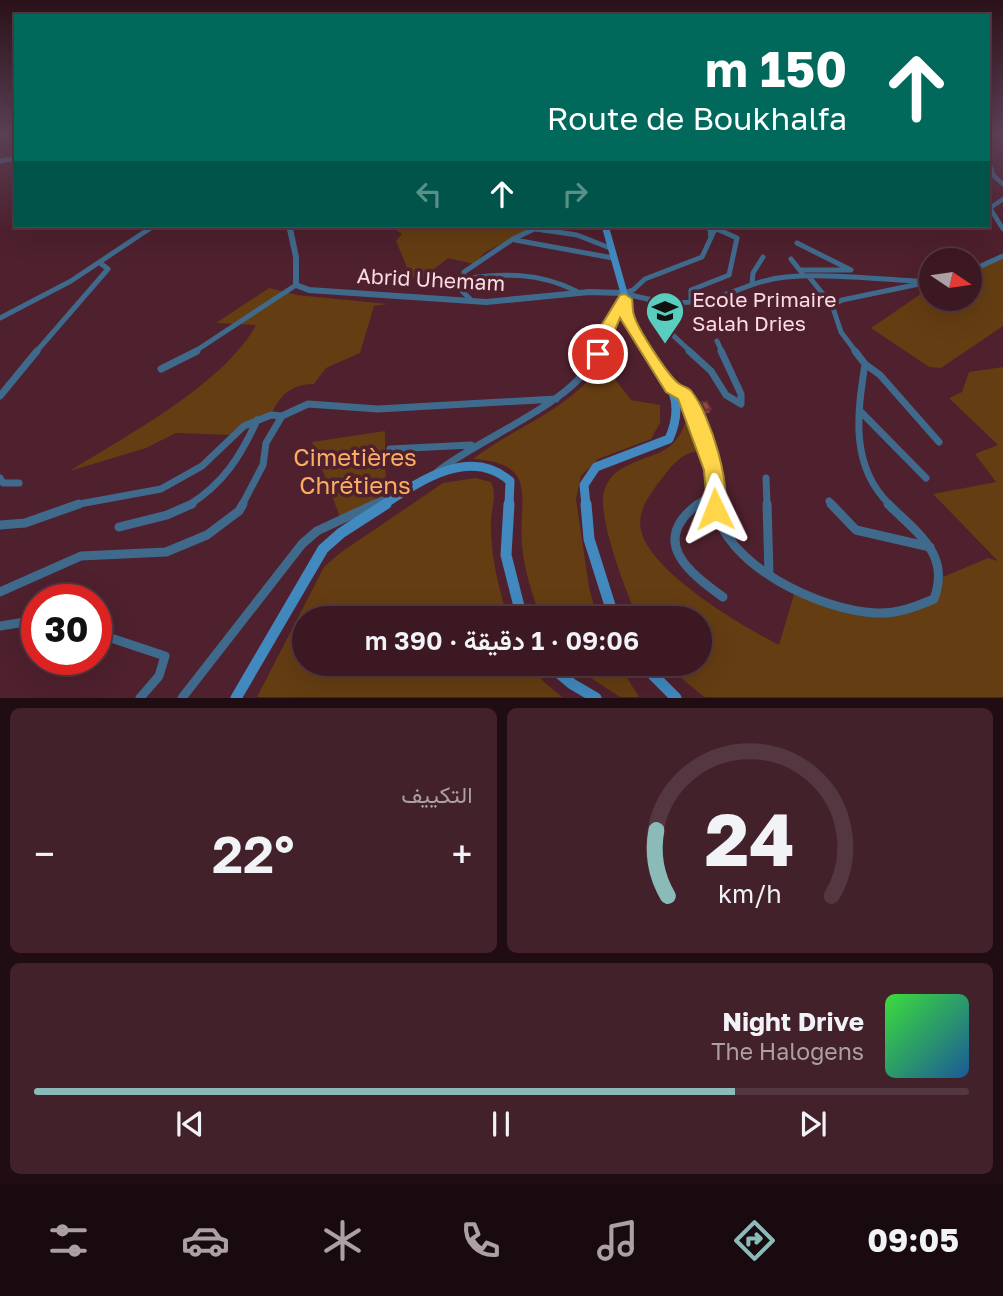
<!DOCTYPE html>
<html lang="ar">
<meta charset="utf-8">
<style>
body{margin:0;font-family:"Golos Text",Vazirmatn,sans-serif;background:#42212a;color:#f1f3f6;direction:rtl;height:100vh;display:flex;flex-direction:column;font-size:26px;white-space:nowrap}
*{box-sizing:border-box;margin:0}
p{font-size:23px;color:#aca0a5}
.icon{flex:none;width:38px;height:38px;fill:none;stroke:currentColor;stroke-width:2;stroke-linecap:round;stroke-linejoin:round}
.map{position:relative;height:698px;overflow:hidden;direction:ltr}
.details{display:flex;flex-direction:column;gap:10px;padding:10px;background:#200d13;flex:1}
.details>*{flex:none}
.banner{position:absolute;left:14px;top:14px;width:976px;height:214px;border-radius:0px;box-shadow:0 7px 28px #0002,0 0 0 2px #543740;direction:rtl;background:#00695c;color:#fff;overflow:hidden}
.needle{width:46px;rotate:103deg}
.controls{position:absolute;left:919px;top:248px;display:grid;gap:14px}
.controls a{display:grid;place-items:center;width:63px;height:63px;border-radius:50%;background:#3b1822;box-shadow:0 7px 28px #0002,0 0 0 2px #543740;font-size:35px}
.speed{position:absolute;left:21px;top:584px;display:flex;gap:14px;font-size:35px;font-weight:700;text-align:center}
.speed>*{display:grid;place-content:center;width:91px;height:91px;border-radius:50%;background:#3b1822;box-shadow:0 7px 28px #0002,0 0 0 2px #543740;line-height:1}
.speed .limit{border:10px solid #d22;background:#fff;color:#111}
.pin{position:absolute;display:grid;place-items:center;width:60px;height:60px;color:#fff;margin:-30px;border:4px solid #fff;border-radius:50%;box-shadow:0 2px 7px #0007}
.me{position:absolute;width:77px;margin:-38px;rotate:358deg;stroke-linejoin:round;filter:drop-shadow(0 0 5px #0008)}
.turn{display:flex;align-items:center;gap:24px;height:147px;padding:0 28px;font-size:32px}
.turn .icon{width:91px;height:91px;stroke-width:2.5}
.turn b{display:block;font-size:49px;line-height:60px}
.lanes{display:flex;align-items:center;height:66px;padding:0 28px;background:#0003;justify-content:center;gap:35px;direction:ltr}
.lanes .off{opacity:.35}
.big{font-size:52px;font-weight:600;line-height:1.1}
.details .widget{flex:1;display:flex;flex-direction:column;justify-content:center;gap:10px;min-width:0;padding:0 24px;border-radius:10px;background:#42212a}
.details .dial{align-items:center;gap:0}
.dial svg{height:182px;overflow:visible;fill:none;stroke:#543740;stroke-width:7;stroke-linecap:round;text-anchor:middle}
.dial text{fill:#f1f3f6;stroke:none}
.song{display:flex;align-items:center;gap:21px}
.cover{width:84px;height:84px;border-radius:10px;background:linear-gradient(135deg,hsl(120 70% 55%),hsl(210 70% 35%))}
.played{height:7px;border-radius:4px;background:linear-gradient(90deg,#8bbbb9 75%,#543740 75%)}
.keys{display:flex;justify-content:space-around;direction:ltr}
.heat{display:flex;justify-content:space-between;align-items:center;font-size:38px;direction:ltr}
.details .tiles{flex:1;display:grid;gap:10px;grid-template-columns:1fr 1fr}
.widget:last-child{grid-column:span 2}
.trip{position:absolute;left:292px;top:606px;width:420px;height:70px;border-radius:35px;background:#3b1822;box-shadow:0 7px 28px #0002,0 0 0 2px #543740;font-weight:600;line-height:70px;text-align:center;direction:rtl}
.tabs{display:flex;height:112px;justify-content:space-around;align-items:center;background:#180a0e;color:#aca0a5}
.tabs .icon{width:49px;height:49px}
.tabs .selected{color:#8bbbb9}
.tabs b{font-size:32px;color:#f1f3f6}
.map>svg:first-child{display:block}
.green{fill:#643d12}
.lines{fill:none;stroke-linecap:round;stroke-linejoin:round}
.minor-far3{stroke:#406a8c;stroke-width:4.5}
.minor-far2{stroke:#406a8c;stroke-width:5}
.minor-far1{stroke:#406a8c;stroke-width:7}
.minor{stroke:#406a8c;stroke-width:9}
.tertiary-far1{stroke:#406a8c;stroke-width:5}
.tertiary{stroke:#406a8c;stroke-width:6}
.secondary-far3{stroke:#4189be;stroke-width:5}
.secondary-far2{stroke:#4189be;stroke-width:7}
.secondary-far1{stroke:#4189be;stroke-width:9}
.secondary{stroke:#4189be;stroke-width:11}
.wall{fill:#7e3f3c}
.building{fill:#924946;stroke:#663331;stroke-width:2}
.route{fill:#ffd54a;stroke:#a68a30;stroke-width:2}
.labels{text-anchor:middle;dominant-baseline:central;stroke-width:7;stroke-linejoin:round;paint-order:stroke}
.street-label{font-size:21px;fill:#fcdce3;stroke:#4f202e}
.poi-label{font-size:21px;fill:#fcdce3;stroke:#4f202e;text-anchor:start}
.near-park-label{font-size:24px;fill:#fbad62;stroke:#4f202e}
</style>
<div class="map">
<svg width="1003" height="698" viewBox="0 0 1003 698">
<rect width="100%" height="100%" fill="#4f202e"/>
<!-- green -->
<path class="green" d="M391 226H535L484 253 475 264 448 258 423 278 411 277 396 241 402 234Z
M1003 256V326L941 368 929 367 871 328 931 287V299H970V271Z
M269 288 297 295 388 304 374 306 360 353 326 368 314 384C291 384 280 395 271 415L232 435 176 433 146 448 70 471C127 435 224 384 256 325L216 323Z
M606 357 614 378 631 400 660 405V423L651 439 598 459 581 476 576 499 589 587 597 618H541C532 594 524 570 522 545 518 499 540 463 473 459 518 424 575 409 606 357Z
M1003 367V697H704L664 663H700V618H638C626 593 601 525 603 498 603 489 610 476 618 471 648 451 675 460 687 417L701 451C682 451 671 467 660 481 649 495 637 512 641 530 650 572 742 626 779 645L795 591 846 609 911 611 941 589 943 577 988 558 998 561 933 494 996 482 975 454 998 445 949 398 962 392 969 372Z
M385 431 386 498 341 520 312 442Z
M475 478 491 482C497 493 492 507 491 520 490 553 498 586 508 618H304V663H530L543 681 562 697H257L324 567 340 553 443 483Z
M568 663H618L639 697H620Z"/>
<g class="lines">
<!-- minor-far3 -->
<path class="minor-far3" d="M989 163 994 176 1003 184
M1003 199 990 208 1003 229
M710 226V231
M535 229 549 231
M716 229 721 231
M146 231 154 226
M530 231 541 226
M715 231 717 226"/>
<!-- minor-far2 -->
<path class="minor-far2" d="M537 229 577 235 610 248
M710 229 711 238
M515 240 613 258
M797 243 851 270H800
M791 259 802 273
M970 271 1003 256
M810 278 832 305 841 332 856 352
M462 279C502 273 539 272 576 291
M752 284 753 273 763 257
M624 293C653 302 689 307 719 297 741 289 762 279 786 277 830 273 886 280 931 282
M624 293 633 290 645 279 702 257 715 229
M472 301 462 291 464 272 513 239 534 229
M649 301 663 326 691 352
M691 302V290L729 275 737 238 717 229
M832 305 842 300 919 284
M0 318 71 281 149 229
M717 341 722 352
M36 352 108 269 100 263
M194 352 296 285
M598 352 607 326 625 299"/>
<!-- minor-far1 -->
<path class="minor-far1" d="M689 351 711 371 726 395 741 404V394L721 351
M855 351 865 364C857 415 850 466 890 505
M865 364 880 375 939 442
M161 369 197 351
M672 387C710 408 711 468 715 505
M0 396 37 351
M861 412 926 478
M390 449 471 445
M437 472C480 437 579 402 598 351
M0 478 3 483H19
M766 478 767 505
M829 501 833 505
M74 505 161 489 202 466 244 426 271 415 282 416 308 404 378 409 556 399
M189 505C223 484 241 456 257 420
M242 505 263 465 266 443 282 416
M372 505 394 495
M696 505 714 492"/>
<!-- minor -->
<path class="minor" d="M698 504C649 541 688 572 723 597
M714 504C724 566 820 610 876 613 897 614 915 607 934 599 951 554 917 533 888 504
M767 504 769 574
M831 504 856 530 930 547
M0 525 25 523 79 504
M119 527 167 515 192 504
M0 592 81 556 166 552 207 535 239 511 243 504
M0 626 37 620
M96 633 165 656 159 676 140 698
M182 698 302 544 317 531 375 504"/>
<!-- tertiary-far1 -->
<path class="tertiary-far1" d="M0 161 16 158
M289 226 290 231"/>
<!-- tertiary -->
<path class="tertiary" d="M290 229 296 257V285L309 290 486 302 589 292 624 293"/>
<!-- secondary-far3 -->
<path class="secondary-far3" d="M605 226 606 231"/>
<!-- secondary-far2 -->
<path class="secondary-far2" d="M606 229 624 293 626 315 648 352"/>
<!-- secondary-far1 -->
<path class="secondary-far1" d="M383 505C420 481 470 446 510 481L509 505
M586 505 584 485 596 467 669 439C686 401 670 381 647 351"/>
<!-- secondary -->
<path class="secondary" d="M509 504 506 555 522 618
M586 504 589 539 614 618
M547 663 572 684 596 698
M641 663 676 698
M236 698 323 549 341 533 386 504"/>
</g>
<!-- wall -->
<path class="wall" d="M701 402 711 409 709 413 703 414 700 406Z"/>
<!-- building -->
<path class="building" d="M701 402H707L711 409 705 410Z"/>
<!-- sky -->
<linearGradient id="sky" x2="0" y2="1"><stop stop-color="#2b1219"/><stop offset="0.58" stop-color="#5d4257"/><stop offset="1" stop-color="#5d4257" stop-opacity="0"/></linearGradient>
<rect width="1003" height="232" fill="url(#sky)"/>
<!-- route -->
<path class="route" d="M625 294 632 299C633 304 632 310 634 315 637 328 668 375 678 383 683 387 689 387 692 392 710 415 734 489 722 516L715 519 708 516 704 470 678 399 666 392 620 318 603 358H592L590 354 596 334 620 295Z"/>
<!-- icons -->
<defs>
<g id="school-pin" transform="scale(2.0125)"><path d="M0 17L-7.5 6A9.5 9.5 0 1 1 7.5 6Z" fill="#59cebe" stroke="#4f202e"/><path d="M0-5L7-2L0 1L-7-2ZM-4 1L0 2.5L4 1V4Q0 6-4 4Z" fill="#111"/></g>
</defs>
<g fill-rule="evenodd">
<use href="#school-pin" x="665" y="311"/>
</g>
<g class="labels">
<!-- street labels -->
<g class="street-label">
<text transform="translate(431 279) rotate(3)">Abrid Uhemam</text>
</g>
<!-- poi labels -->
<g class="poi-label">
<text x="692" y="299">Ecole Primaire<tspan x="692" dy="24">Salah Dries</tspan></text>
</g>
<!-- near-park labels -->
<g class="near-park-label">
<text x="355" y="456">Cimetières<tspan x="355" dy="28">Chrétiens</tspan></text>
</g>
</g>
</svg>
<div class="controls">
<a><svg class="needle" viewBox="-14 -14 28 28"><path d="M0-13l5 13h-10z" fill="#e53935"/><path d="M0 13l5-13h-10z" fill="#aca0a5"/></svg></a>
</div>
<div class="speed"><div class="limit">30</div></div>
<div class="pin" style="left:598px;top:354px;background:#d93025"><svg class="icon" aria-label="arrive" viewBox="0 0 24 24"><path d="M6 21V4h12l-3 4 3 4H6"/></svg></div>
<svg class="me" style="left:715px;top:509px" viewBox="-20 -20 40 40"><path d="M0-17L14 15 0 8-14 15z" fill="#ffd54a" stroke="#fff" stroke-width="4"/></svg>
<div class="trip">09:06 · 1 دقيقة · 390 m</div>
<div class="banner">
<div class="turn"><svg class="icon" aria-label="ahead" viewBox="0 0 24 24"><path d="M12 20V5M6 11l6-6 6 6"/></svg><div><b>150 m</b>Route de Boukhalfa</div></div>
<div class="lanes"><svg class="icon off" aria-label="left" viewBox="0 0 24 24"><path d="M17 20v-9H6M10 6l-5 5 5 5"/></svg><svg class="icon" aria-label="ahead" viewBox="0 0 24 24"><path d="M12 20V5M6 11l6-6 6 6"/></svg><svg class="icon off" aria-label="right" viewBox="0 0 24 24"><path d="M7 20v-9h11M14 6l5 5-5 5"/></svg></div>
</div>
</div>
<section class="details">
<div class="tiles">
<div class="widget dial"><svg viewBox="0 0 100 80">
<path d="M14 69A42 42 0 1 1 86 69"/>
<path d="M14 69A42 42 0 0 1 9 40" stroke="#8bbbb9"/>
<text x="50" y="56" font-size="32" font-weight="700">24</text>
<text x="50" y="72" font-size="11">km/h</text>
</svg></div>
<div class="widget"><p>التكييف</p>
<div class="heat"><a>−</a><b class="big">22°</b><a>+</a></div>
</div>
<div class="widget">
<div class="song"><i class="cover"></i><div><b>Night Drive</b><p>The Halogens</p></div></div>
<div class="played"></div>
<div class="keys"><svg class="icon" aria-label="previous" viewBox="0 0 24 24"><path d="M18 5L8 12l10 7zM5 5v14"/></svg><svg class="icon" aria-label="pause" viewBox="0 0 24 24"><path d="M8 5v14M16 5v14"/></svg><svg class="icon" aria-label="next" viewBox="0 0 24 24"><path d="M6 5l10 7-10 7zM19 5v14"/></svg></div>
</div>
</div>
</section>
<nav class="tabs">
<b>09:05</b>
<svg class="icon selected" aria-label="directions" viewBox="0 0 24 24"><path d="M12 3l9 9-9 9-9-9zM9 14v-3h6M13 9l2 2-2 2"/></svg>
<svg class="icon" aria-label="music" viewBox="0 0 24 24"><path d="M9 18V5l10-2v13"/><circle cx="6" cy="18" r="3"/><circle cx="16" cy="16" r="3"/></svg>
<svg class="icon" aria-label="phone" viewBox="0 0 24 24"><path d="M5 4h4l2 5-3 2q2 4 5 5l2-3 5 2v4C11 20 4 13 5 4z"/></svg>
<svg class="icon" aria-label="climate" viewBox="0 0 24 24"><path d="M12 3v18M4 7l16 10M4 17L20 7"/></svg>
<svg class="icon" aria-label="car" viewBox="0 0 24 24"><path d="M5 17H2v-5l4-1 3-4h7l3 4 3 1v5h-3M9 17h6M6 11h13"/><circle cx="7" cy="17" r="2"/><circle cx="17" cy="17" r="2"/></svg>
<svg class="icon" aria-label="filters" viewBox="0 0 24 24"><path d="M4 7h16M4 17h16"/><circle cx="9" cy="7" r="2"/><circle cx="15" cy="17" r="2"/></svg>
</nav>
